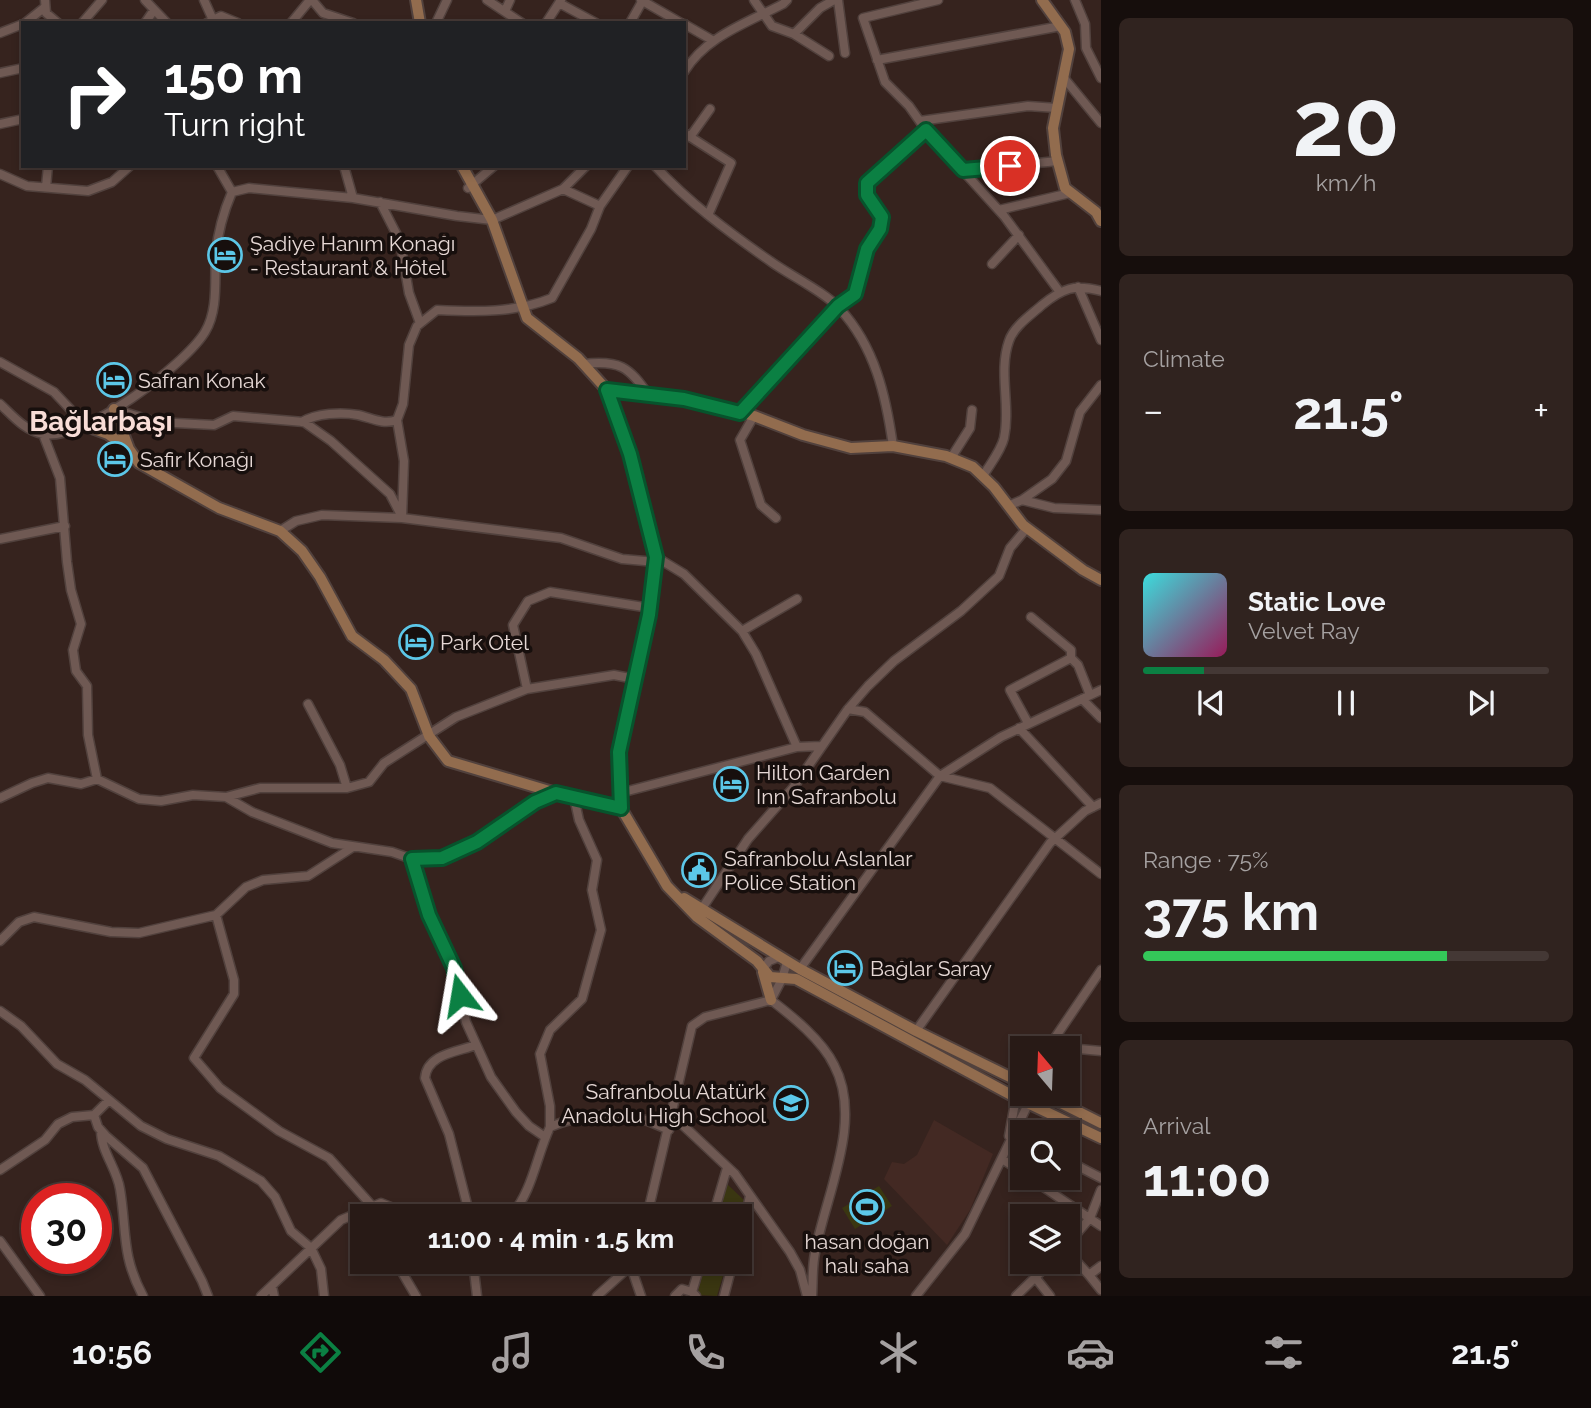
<!DOCTYPE html>
<meta charset="utf-8">
<style>
body{margin:0;font-family:Raleway,sans-serif;background:#30231f;color:#f1f3f6;height:100vh;display:flex;flex-direction:column;font-size:26px;white-space:nowrap}
*{box-sizing:border-box;margin:0}
p{font-size:23px;color:#a5a1a1}
.icon{flex:none;width:38px;height:38px;fill:none;stroke:currentColor;stroke-width:2;stroke-linecap:round;stroke-linejoin:round}
.map{position:relative;flex:1;overflow:hidden}
.details{display:flex;flex-direction:column;gap:18px;padding:18px;background:#160e0c;width:490px}
.details>*{flex:none}
.top-card{position:absolute;left:21px;top:21px;width:665px;height:147px;border-radius:0px;box-shadow:0 4px 10px #0003,0 0 0 2px #443835;background:#202124;color:#fff;overflow:hidden}
.needle{width:46px;rotate:341deg}
.tools{position:absolute;left:1010px;top:1036px;display:grid;gap:14px}
.tools a{display:grid;place-items:center;width:70px;height:70px;border-radius:0px;background:#281a16;box-shadow:0 4px 10px #0003,0 0 0 2px #443835;font-size:35px}
.speed{position:absolute;left:21px;top:1183px;display:flex;gap:14px;font-size:35px;font-weight:700;text-align:center}
.speed>*{display:grid;place-content:center;width:91px;height:91px;border-radius:50%;background:#281a16;box-shadow:0 4px 10px #0003,0 0 0 2px #443835;line-height:1}
.speed .limit{border:10px solid #d22;background:#fff;color:#111}
.pin{position:absolute;display:grid;place-items:center;width:60px;height:60px;color:#fff;margin:-30px;border:4px solid #fff;border-radius:50%;box-shadow:0 2px 7px #0007}
.me{position:absolute;width:77px;margin:-38px;rotate:346deg;stroke-linejoin:round;filter:drop-shadow(0 0 5px #0008)}
.turn{display:flex;align-items:center;gap:24px;height:147px;padding:0 28px;font-size:32px}
.turn .icon{width:91px;height:91px;stroke-width:2.5}
.turn b{display:block;font-size:49px;line-height:60px}
.big{font-size:52px;font-weight:700;line-height:1.1}
.details .tile{flex:1;display:flex;flex-direction:column;justify-content:center;gap:10px;min-width:0;padding:0 24px;border-radius:10px;background:#30231f}
.details .dial{align-items:center;gap:0}
.dial b{font-size:91px;line-height:1}
.song{display:flex;align-items:center;gap:21px}
.cover{width:84px;height:84px;border-radius:10px;background:linear-gradient(135deg,hsl(180 70% 55%),hsl(330 70% 35%))}
.played{height:7px;border-radius:4px;background:linear-gradient(90deg,#0b8043 15%,#443835 15%)}
.keys{display:flex;justify-content:space-around;direction:ltr}
.heat{display:flex;justify-content:space-between;align-items:center;font-size:38px;direction:ltr}
.charge{height:10px;border-radius:5px;background:linear-gradient(90deg,#34c759 75%,#443835 0)}
.trip{position:absolute;left:350px;top:1204px;width:402px;height:70px;border-radius:0px;background:#281a16;box-shadow:0 4px 10px #0003,0 0 0 2px #443835;font-weight:700;line-height:70px;text-align:center}
.menu{display:flex;height:112px;justify-content:space-around;align-items:center;background:#100a09;color:#a5a1a1}
.menu .icon{width:49px;height:49px}
.menu .on{color:#0b8043}
.menu b{font-size:32px;color:#f1f3f6}
main{display:flex;flex:1;min-height:0}
.map>svg:first-child{display:block}
.built{fill:#432923}
.green{fill:#3a3611}
.lines{fill:none;stroke-linecap:round;stroke-linejoin:round}
.street-casing{stroke:#51413d;stroke-width:11}
.secondary-casing{stroke:#51413d;stroke-width:14}
.street{stroke:#6f5953;stroke-width:8}
.secondary{stroke:#926c4e;stroke-width:10}
.route-casing{stroke:#07532c;stroke-width:18}
.route{stroke:#0b8043;stroke-width:12}
.labels{text-anchor:middle;dominant-baseline:central;stroke-width:7;stroke-linejoin:round;paint-order:stroke}
.poi-label{font-size:21px;fill:#e6d8d5;stroke:#170f0d;text-anchor:start}
.district-label{font-size:28px;font-weight:bold;fill:#f8ddd7;stroke:#170f0d}
</style>
<main>
<div class="map">
<svg width="1101" height="1296" viewBox="0 0 1101 1296">
<rect width="100%" height="100%" fill="#36231e"/>
<!-- built -->
<path class="built" d="M934 1120 993 1154 970 1210 947 1245 884 1179 892 1162 904 1164 917 1155Z"/>
<!-- green -->
<path class="green" d="M727 1184 745 1201 740 1216H718Z
M879 1186 892 1206 855 1229 842 1208Z
M706 1262H727L717 1296 697 1295Z"/>
<g class="lines">
<!-- street casing -->
<g class="street-casing">
<path id="street" d="M45 0 46 13 58 23
M145 0 167 23
M204 0 213 20
M312 0 323 13 353 23
M487 0 522 23
M641 0 681 23
M754 0 772 26 794 34 829 56
M838 0 845 53
M938 0 863 18 885 82 909 106 926 130 1004 216 1059 291
M1075 0 1085 24 1086 48 1101 78
M559 3 596 23
M505 11 510 0
M25 23 45 7
M82 23 102 0
M145 23 154 10
M207 23 221 16 238 23
M291 23 310 0
M436 23 447 0
M546 23 561 0
M630 23 643 0
M684 24 712 40
M0 33 23 24
M794 34 820 8 834 0
M877 60 1061 26
M684 72C706 36 747 23 783 4L787 0
M0 73 23 68
M1064 78 1101 123
M920 121 1028 106 1057 108
M0 124 23 119
M684 133 731 163 709 213
M690 137 710 109
M217 166 232 192
M344 166 353 198
M655 166C688 202 730 233 770 261 789 275 825 292 840 309 875 347 886 396 893 446
M963 170 1058 161
M0 174 27 186 88 191 112 182 130 166
M46 187 48 166
M468 188 494 166
M563 189 600 206
M232 192 249 188 353 198 457 216 492 220 563 189 586 166
M380 202 400 241 409 293 420 323
M999 210 1070 193
M992 264 1019 235
M1078 287 1101 340
M0 362 54 392 86 426
M583 364C619 360 629 366 649 396
M0 404C13 416 25 431 43 434 83 442 185 365 205 332 219 309 214 278 216 253 218 231 223 213 232 192
M114 409 156 422 214 425 233 416 304 422 331 441 390 494 401 515
M740 413 838 306 855 294 867 249 880 229 882 217 867 195V183L926 130
M754 416 740 440 761 505 776 518
M302 422C316 413 342 412 358 415 372 418 382 425 397 420
M43 434 60 478 67 562 71 590 81 624 73 650 76 671 87 686 88 735 97 779
M951 458 970 428 972 410
M983 476C990 464 1001 451 1004 438 1011 406 998 372 1009 341 1014 326 1031 315 1042 305 1063 288 1074 284 1101 291
M1022 500 1054 508 1101 510
M1008 506 1022 500 1052 479 1066 461 1080 412 1101 385
M402 518 404 461 397 420 403 404 409 345 417 326 437 310C476 312 515 313 552 298L591 229 600 206 628 166
M280 531 296 521 322 515 402 518 561 538 622 559 656 562
M0 539 65 526
M656 557 684 574 742 631 756 654 797 747
M1031 617 1071 650V658L1078 665 1090 695
M742 631 797 599
M527 689 513 625 528 601 550 592 650 608
M1082 699 1101 718
M308 704 340 765 347 788
M848 709 865 712 940 776 990 788 1101 874
M1028 723 1010 690 1071 658
M1019 728 1093 807
M620 793 797 747 821 746
M226 797 260 788H347L369 782 384 763 456 717 527 689 614 675 635 679
M0 798 32 783 48 778 81 784 97 779 139 799 161 801 193 795 226 797 252 812 332 843 392 852 412 859 442 858 477 842 535 802 556 793
M412 859 429 915 454 968 466 1022 491 1077 516 1112 529 1126 545 1137
M699 913 748 839 793 788 848 709 868 686 894 661 961 611 999 576 1010 548 1027 528
M216 915 234 980V994L194 1058 220 1088 279 1131 329 1158 373 1207
M0 941 19 922 34 917 111 932 139 933 216 915 246 887 263 880 308 876 353 847
M800 969 940 776 1001 737 1101 690
M762 970 769 961 779 957
M771 1000C792 1016 822 1040 834 1065 864 1121 825 1196 815 1253 812 1267 813 1282 812 1296
M0 1011 21 1026 57 1064 85 1080 141 1126 167 1139 219 1156 261 1181 275 1197 291 1231 311 1248 321 1269 324 1296
M916 1031 1050 843 1085 811 1101 803
M1048 1048 1101 970
M1068 1048 1101 1051
M94 1115 98 1127 106 1136 143 1168 202 1281 208 1296
M672 1115 735 1174 790 1252 800 1270 807 1296
M550 1127V1106L540 1054 550 1030 582 999 601 930 592 890 597 860 579 820 574 797
M101 1131C101 1151 117 1169 120 1189 127 1231 121 1255 143 1296
M1009 1136 1019 1081 1022 1078
M1002 1159 1022 1172
M1068 1161 1101 1178
M0 1170 45 1140 58 1124 72 1117 94 1115 109 1100
M1030 1178 1101 1226
M470 1216 449 1134 425 1078C427 1054 457 1052 476 1045
M511 1216C533 1190 536 1157 550 1127 575 1116 611 1111 638 1118 648 1120 659 1126 669 1130
M647 1216 692 1026 705 1017 771 1000 782 979 787 962
M713 1216 727 1168
M740 1239 750 1196
M0 1241 40 1296
M1068 1244 1090 1218 1101 1190
M1068 1252 1089 1275
M396 1262 416 1296
M473 1262 477 1296
M630 1264 641 1296
M1101 1266 1089 1275 1101 1290
M1035 1277 1050 1296
M272 1286 274 1296
M692 1292 701 1262
M261 1296 341 1220 381 1203 413 1216
M597 1296 626 1270 631 1262
M675 1296 682 1289 692 1292 696 1296
M724 1296 733 1262
M916 1296 965 1234 1033 1094
M1016 1296 1051 1262"/>
</g>
<!-- secondary casing -->
<g class="secondary-casing">
<path id="secondary" d="M416 0 420 23
M1042 0 1065 32 1069 49 1053 128 1056 155 1065 188 1096 212 1101 221
M462 166 492 220 527 318 578 358 607 390 630 454 656 557 649 615 619 752 621 808 667 886 697 917 757 961 770 977 796 979 1015 1097 1101 1138
M607 390 684 399 754 416 803 435 851 448 893 446 946 456 973 467 994 487 1023 525 1083 570 1101 580
M114 409 129 449 139 463 219 508 280 531 302 551 320 577 352 636 384 660 411 689 429 736 448 761 556 793 621 808
M86 426 108 434 129 449
M684 898 800 969 916 1031 1022 1083
M763 972 771 1000
M1043 1094 1101 1123"/>
</g>
<!-- street -->
<use href="#street" class="street"/>
<!-- secondary -->
<use href="#secondary" class="secondary"/>
</g>
<g class="lines">
<!-- route casing -->
<g class="route-casing">
<path id="route" d="M460 995 454 968 429 915 412 859 442 858 477 842 535 802 556 793 621 808 619 752 649 615 656 557 630 454 607 390 684 399 740 413 838 306 855 294 867 249 880 229 882 217 867 195V183L926 130 963 170 1010 166"/>
</g>
<!-- route -->
<use href="#route" class="route"/>
</g>
<!-- icons -->
<defs>
<g id="hotel-ring" transform="scale(1.75)"><circle r="9.5" fill="#170f0d" stroke="#5cc7e8" stroke-width="1.5"/><path d="M-6-4.5h1.5V1H6V5H4.5V3h-9V5H-6ZM-4 0a1.8 1.8 0 1 1 3.6 0ZM.5 0V-2.5h3Q6-2.5 6 0Z" fill="#5cc7e8"/></g>
<g id="civic-ring" transform="scale(1.75)"><circle r="9.5" fill="#170f0d" stroke="#5cc7e8" stroke-width="1.5"/><path d="M-.6-6.5H3V-4.5H.6V-3L4-1V1h2V6H-6V1h2V-1L-.6-3ZM-1.2 2.5V6h2.4V2.5Z" fill="#5cc7e8"/></g>
<g id="school-ring" transform="scale(1.75)"><circle r="9.5" fill="#170f0d" stroke="#5cc7e8" stroke-width="1.5"/><path d="M0-5L7-2L0 1L-7-2ZM-4 1L0 2.5L4 1V4Q0 6-4 4Z" fill="#5cc7e8"/></g>
<g id="stadium-ring" transform="scale(1.75)"><circle r="9.5" fill="#170f0d" stroke="#5cc7e8" stroke-width="1.5"/><path d="M0-5a6.5 5 0 1 0 0 10a6.5 5 0 1 0 0-10ZM-3.5-1.8h7v3.6h-7Z" fill="#5cc7e8"/></g>
</defs>
<g fill-rule="evenodd">
<use href="#hotel-ring" x="225" y="255"/>
<use href="#hotel-ring" x="114" y="380"/>
<use href="#hotel-ring" x="115" y="459"/>
<use href="#hotel-ring" x="416" y="642"/>
<use href="#hotel-ring" x="731" y="784"/>
<use href="#civic-ring" x="699" y="870"/>
<use href="#hotel-ring" x="845" y="968"/>
<use href="#school-ring" x="791" y="1103"/>
<use href="#stadium-ring" x="867" y="1207"/>
</g>
<g class="labels">
<!-- poi labels -->
<g class="poi-label">
<text x="250" y="243">Şadiye Hanım Konağı<tspan x="250" dy="24">- Restaurant &amp; Hôtel</tspan></text>
<text x="138" y="380">Safran Konak</text>
<text x="140" y="459">Safir Konağı</text>
<text x="440" y="642">Park Otel</text>
<text x="756" y="772">Hilton Garden<tspan x="756" dy="24">Inn Safranbolu</tspan></text>
<text x="724" y="858">Safranbolu Aslanlar<tspan x="724" dy="24">Police Station</tspan></text>
<text x="870" y="968">Bağlar Saray</text>
<text x="766" y="1091" text-anchor="end">Safranbolu Atatürk<tspan x="766" dy="24">Anadolu High School</tspan></text>
<text x="867" y="1241" text-anchor="middle">hasan doğan<tspan x="867" dy="24">halı saha</tspan></text>
</g>
<!-- district labels -->
<g class="district-label">
<text x="101" y="421">Bağlarbaşı</text>
</g>
</g>
</svg>
<div class="tools">
<a><svg class="needle" viewBox="-14 -14 28 28"><path d="M0-13l5 13h-10z" fill="#e53935"/><path d="M0 13l5-13h-10z" fill="#a5a1a1"/></svg></a>
<a><svg class="icon" aria-label="search" viewBox="0 0 24 24"><circle cx="10" cy="10" r="6"/><path d="M15 15l6 6"/></svg></a>
<a><svg class="icon" aria-label="layers" viewBox="0 0 24 24"><path d="M12 4l9 5-9 5-9-5zM3 14l9 5 9-5"/></svg></a>
</div>
<div class="speed"><div class="limit">30</div></div>
<div class="pin" style="left:1010px;top:166px;background:#d93025"><svg class="icon" aria-label="arrive" viewBox="0 0 24 24"><path d="M6 21V4h12l-3 4 3 4H6"/></svg></div>
<svg class="me" style="left:460px;top:995px" viewBox="-20 -20 40 40"><path d="M0-17L14 15 0 8-14 15z" fill="#0b8043" stroke="#fff" stroke-width="4"/></svg>
<div class="trip">11:00 · 4 min · 1.5 km</div>
<div class="top-card">
<div class="turn"><svg class="icon" aria-label="right" viewBox="0 0 24 24"><path d="M7 20v-9h11M14 6l5 5-5 5"/></svg><div><b>150 m</b>Turn right</div></div>
</div>
</div>
<section class="details">
<div class="tile dial"><b>20</b><p>km/h</p></div>
<div class="tile"><p>Climate</p>
<div class="heat"><a>−</a><b class="big">21.5°</b><a>+</a></div>
</div>
<div class="tile">
<div class="song"><i class="cover"></i><div><b>Static Love</b><p>Velvet Ray</p></div></div>
<div class="played"></div>
<div class="keys"><svg class="icon" aria-label="previous" viewBox="0 0 24 24"><path d="M18 5L8 12l10 7zM5 5v14"/></svg><svg class="icon" aria-label="pause" viewBox="0 0 24 24"><path d="M8 5v14M16 5v14"/></svg><svg class="icon" aria-label="next" viewBox="0 0 24 24"><path d="M6 5l10 7-10 7zM19 5v14"/></svg></div>
</div>
<div class="tile"><p>Range · 75%</p><b class="big">375 km</b><div class="charge"></div></div>
<div class="tile"><p>Arrival</p><b class="big">11:00</b></div>
</section>
</main>
<nav class="menu">
<b>10:56</b>
<svg class="icon on" aria-label="directions" viewBox="0 0 24 24"><path d="M12 3l9 9-9 9-9-9zM9 14v-3h6M13 9l2 2-2 2"/></svg>
<svg class="icon" aria-label="music" viewBox="0 0 24 24"><path d="M9 18V5l10-2v13"/><circle cx="6" cy="18" r="3"/><circle cx="16" cy="16" r="3"/></svg>
<svg class="icon" aria-label="phone" viewBox="0 0 24 24"><path d="M5 4h4l2 5-3 2q2 4 5 5l2-3 5 2v4C11 20 4 13 5 4z"/></svg>
<svg class="icon" aria-label="climate" viewBox="0 0 24 24"><path d="M12 3v18M4 7l16 10M4 17L20 7"/></svg>
<svg class="icon" aria-label="car" viewBox="0 0 24 24"><path d="M5 17H2v-5l4-1 3-4h7l3 4 3 1v5h-3M9 17h6M6 11h13"/><circle cx="7" cy="17" r="2"/><circle cx="17" cy="17" r="2"/></svg>
<svg class="icon" aria-label="filters" viewBox="0 0 24 24"><path d="M4 7h16M4 17h16"/><circle cx="9" cy="7" r="2"/><circle cx="15" cy="17" r="2"/></svg>
<b>21.5°</b>
</nav>
